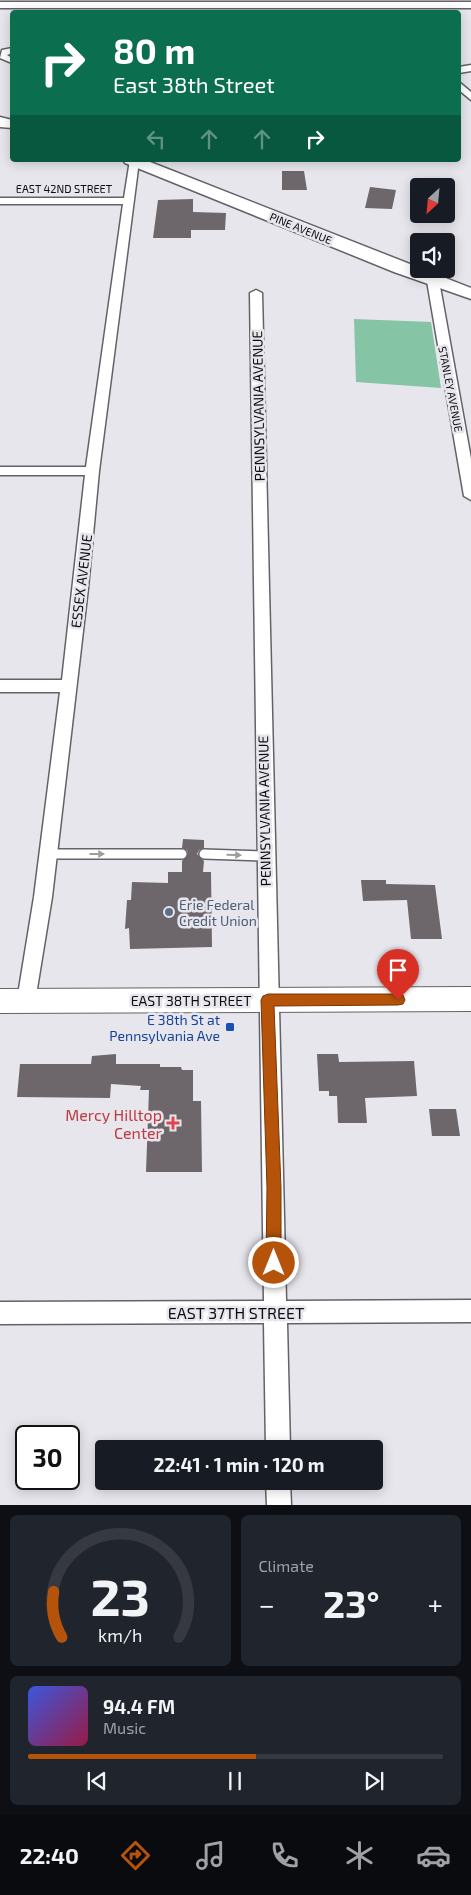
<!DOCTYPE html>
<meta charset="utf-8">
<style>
body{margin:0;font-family:"Exo 2",sans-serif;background:#20242c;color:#f1f3f6;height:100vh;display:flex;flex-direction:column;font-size:19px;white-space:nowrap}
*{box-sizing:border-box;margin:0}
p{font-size:16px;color:#9ea1a6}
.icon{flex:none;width:28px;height:28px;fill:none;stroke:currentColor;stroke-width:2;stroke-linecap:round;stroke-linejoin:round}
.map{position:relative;height:1505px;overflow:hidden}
.sheet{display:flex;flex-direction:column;gap:10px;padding:10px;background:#0d0f14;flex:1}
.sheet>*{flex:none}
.guide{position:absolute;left:10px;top:10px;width:451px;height:152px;border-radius:5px;box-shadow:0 2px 12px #0003;background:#0b6e4f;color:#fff;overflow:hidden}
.needle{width:32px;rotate:206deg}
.buttons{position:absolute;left:410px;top:178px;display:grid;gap:10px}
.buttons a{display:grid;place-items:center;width:45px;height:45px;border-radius:5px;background:#171b24;box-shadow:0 2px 12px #0003;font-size:25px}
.speed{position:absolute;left:15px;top:1425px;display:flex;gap:10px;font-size:25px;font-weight:700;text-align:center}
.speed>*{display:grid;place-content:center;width:65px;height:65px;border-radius:50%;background:#171b24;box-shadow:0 2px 12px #0003;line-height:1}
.speed .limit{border:2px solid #111;border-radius:8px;background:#fff;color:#111}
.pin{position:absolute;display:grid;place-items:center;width:42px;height:42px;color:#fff;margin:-51px -21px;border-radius:50% 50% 50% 0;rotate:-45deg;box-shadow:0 0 5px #0007}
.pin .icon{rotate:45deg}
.me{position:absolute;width:55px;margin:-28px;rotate:0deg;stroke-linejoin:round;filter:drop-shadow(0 0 4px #0008)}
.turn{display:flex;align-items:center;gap:18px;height:105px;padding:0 20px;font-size:22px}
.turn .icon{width:65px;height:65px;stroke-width:2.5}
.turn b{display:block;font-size:35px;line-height:42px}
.lanes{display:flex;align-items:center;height:48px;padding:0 20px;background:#0003;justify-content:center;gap:25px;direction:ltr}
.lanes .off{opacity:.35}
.big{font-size:38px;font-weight:700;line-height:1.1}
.sheet .tile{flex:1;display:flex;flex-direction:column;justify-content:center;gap:8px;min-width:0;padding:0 18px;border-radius:8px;background:#20242c}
.sheet .dial{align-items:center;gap:0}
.dial svg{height:130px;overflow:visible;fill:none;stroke:#363941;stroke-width:7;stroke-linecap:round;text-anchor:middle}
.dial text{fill:#f1f3f6;stroke:none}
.song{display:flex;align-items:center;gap:15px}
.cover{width:60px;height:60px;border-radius:8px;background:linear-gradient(135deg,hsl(230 70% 55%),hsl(340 70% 35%))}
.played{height:5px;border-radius:2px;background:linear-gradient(90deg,#b45309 55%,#363941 55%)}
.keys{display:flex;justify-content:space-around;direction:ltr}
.heat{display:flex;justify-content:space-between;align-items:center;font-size:28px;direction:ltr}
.sheet .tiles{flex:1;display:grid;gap:10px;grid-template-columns:1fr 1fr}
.tile:last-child{grid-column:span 2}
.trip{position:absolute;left:95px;top:1440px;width:288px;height:50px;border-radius:5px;background:#171b24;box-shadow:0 2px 12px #0003;font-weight:700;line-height:50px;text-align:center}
.tabs{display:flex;height:80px;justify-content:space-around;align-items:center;background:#090b0e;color:#9ea1a6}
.tabs .icon{width:35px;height:35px}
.tabs .active{color:#b45309}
.tabs b{font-size:22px;color:#f1f3f6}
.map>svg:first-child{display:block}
.green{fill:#85c4a5}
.building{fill:#6d676b}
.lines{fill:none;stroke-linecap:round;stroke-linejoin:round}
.service-casing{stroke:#646268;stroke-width:12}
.minor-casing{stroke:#646268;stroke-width:3}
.tertiary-casing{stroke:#646268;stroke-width:3}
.secondary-casing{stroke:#646268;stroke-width:2}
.primary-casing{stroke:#646268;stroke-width:3}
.service{stroke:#fff;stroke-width:9}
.minor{fill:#fff;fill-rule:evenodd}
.tertiary{fill:#fff;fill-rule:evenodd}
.secondary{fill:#fff;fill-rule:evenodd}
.primary{fill:#fff;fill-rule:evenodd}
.oneway{fill:#9e9e9f}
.route{fill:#b45309;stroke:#753606}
.service-dot{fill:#5c6f8a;stroke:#e8e6ed;stroke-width:2}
.transit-dot{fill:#1a4fb4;stroke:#e8e6ed;stroke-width:2}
.health-dot{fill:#e0444e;stroke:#e8e6ed;stroke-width:2}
.labels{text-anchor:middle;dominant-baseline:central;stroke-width:5;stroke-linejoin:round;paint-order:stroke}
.far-street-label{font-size:11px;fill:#0d0c0f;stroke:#e8e6ed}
.street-label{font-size:14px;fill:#0d0c0f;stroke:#e8e6ed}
.service-label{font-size:14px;fill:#4e5e75;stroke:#e8e6ed;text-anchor:start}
.transit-label{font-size:14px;fill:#164399;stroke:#e8e6ed;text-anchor:end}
.near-health-label{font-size:16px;fill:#be3a42;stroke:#e8e6ed;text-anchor:end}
.near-street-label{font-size:16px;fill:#0d0c0f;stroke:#e8e6ed}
</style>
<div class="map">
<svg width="471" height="1505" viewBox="0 0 471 1505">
<rect width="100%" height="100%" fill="#e8e6ed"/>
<!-- green -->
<path class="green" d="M354 319 431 322 441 388 356 382Z"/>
<!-- building -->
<path class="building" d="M282 171H304L307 190H282Z
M370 187 396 190 392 209 365 208Z
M193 199V212L226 213 225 230H191V238H153L158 200Z
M183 839 204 840V848L199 850 197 854 204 861 203 872H211L212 947 130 949 129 928 125 929 127 900H131L132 882 168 883V872H182V861L188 854 187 850 182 848Z
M361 880H386V884L435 885 442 939H411L407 900 363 901Z
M116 1054V1064H160V1067H181L182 1070H193V1101H201L202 1172H146L149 1090H140L141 1086 111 1084 110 1098 17 1097 20 1064H91L92 1056Z
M317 1054H338L339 1062 414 1061 417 1096 365 1098 367 1123H338L337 1096H329V1091H319Z
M429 1109H456L460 1136H432Z"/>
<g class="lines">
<!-- service casing -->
<g class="service-casing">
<path id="service" d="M48 854H182
M204 854 265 856"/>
</g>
<!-- minor casing -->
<g class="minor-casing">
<path id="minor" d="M12 48V53L7 55 12 58V63L0 58 2 50Z
M471 65V71L459 73V67Z
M459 82 471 92V100L459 90Z
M130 160 139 161 99 471 88 588 52 897 35 1001 33 1007 26 1009 19 1007 17 1001 34 897 60 692H0V680H62L85 475H0V467H86L123 204H0V198H124Z
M433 278 439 281 471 459V500L464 496 427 281Z
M256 290 262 293 286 1301 471 1300V1322L287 1323 290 1449H266L264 1323 0 1324V1302L264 1301 250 293Z
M266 1481H290L291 1505H267Z"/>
</g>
<!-- tertiary casing -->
<g class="tertiary-casing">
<path id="tertiary" d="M0 2H471V8H0Z"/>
</g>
<!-- secondary casing -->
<g class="secondary-casing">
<path id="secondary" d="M471 987V1011L0 1013V989Z"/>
</g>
<!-- primary casing -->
<g class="primary-casing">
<path id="primary" d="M0 117 12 120V128L0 127Z
M123 160H145L471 288V299L394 272 125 163Z"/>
</g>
<!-- service -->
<use href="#service" class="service"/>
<!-- minor -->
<use href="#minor" class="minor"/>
<!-- tertiary -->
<use href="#tertiary" class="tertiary"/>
<!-- secondary -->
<use href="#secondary" class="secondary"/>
<!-- primary -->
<use href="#primary" class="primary"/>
</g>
<!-- one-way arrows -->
<defs><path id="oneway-solid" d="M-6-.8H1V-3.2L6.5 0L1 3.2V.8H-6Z" transform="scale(1.25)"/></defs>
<g class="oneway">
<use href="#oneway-solid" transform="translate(97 854)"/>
<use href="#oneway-solid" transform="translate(234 855) rotate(1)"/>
</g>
<!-- route -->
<path class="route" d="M268 994H398L403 995 405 1000 403 1004 398 1005 274 1006 281 1188V1263L279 1269 274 1271 268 1269 266 1263 267 1188 261 1000 263 996Z"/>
<!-- markers -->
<circle class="service-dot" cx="169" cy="912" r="5"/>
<rect class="transit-dot" x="225" y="1022" width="10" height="10" rx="2.5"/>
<path class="health-dot" d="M170.5 1115.5h5v5h5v5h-5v5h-5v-5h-5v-5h5z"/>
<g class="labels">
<!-- far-street labels -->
<g class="far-street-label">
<text x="64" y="188">EAST 42ND STREET</text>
<text transform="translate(301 228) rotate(22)">PINE AVENUE</text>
<text transform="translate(451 389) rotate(79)">STANLEY AVENUE</text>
</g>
<!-- street labels -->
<g class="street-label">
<text transform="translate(258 406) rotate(-91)">PENNSYLVANIA AVENUE</text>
<text transform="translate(81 581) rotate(-83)">ESSEX AVENUE</text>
<text transform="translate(264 811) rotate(-91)">PENNSYLVANIA AVENUE</text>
<text x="191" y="1000">EAST 38TH STREET</text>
</g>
<!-- service labels -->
<g class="service-label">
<text x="179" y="904">Erie Federal<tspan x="179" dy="16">Credit Union</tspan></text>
</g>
<!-- transit labels -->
<g class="transit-label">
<text x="220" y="1019">E 38th St at<tspan x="220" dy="16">Pennsylvania Ave</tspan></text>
</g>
<!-- near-health labels -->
<g class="near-health-label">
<text x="162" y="1114">Mercy Hilltop<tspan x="162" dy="18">Center</tspan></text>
</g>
<!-- near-street labels -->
<g class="near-street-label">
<text x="236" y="1312">EAST 37TH STREET</text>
</g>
</g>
</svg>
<div class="buttons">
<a><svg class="needle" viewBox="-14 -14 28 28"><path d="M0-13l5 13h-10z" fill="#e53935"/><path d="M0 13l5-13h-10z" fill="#9ea1a6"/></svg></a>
<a><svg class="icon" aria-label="sound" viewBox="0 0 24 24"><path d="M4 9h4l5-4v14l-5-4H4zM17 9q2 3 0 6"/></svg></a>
</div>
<div class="speed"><div class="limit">30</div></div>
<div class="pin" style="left:398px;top:1000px;background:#d93025"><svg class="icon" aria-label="arrive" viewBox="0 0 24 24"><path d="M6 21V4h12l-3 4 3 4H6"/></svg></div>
<svg class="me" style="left:274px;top:1263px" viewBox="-20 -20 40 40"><circle r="17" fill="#b45309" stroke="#fff" stroke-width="3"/><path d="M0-11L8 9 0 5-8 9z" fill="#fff"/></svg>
<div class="trip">22:41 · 1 min · 120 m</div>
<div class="guide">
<div class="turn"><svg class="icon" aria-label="right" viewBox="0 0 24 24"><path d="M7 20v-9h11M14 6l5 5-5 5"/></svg><div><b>80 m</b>East 38th Street</div></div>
<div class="lanes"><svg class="icon off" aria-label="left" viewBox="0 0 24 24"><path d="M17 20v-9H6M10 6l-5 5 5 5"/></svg><svg class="icon off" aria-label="ahead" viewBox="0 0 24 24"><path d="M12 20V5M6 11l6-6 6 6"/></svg><svg class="icon off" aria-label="ahead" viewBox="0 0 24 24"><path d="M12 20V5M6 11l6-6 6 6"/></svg><svg class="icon" aria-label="right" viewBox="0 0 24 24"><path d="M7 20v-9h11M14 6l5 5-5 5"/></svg></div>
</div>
</div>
<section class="sheet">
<div class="tiles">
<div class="tile dial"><svg viewBox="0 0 100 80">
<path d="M14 69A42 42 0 1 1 86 69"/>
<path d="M14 69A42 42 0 0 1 9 41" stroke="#b45309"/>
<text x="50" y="56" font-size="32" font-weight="700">23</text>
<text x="50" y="72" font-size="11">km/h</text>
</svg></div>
<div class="tile"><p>Climate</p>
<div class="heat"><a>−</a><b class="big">23°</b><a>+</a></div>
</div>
<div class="tile">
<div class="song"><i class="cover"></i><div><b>94.4 FM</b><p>Music</p></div></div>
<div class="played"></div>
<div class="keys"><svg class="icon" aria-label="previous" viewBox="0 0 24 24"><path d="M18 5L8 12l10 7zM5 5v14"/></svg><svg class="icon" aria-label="pause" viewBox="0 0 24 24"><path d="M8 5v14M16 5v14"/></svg><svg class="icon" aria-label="next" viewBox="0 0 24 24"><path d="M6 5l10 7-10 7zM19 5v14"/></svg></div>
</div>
</div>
</section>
<nav class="tabs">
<b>22:40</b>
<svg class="icon active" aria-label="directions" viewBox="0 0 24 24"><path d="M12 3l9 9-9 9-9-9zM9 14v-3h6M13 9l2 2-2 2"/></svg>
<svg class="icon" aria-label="music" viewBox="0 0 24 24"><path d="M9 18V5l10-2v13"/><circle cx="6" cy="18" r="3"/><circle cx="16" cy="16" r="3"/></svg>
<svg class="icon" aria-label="phone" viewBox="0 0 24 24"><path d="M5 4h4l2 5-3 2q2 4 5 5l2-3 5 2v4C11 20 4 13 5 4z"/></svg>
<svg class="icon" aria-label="climate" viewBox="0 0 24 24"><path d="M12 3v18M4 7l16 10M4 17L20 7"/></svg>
<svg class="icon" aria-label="car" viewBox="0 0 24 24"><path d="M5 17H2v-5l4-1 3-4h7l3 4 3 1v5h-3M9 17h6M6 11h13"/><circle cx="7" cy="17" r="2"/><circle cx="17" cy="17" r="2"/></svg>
</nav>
